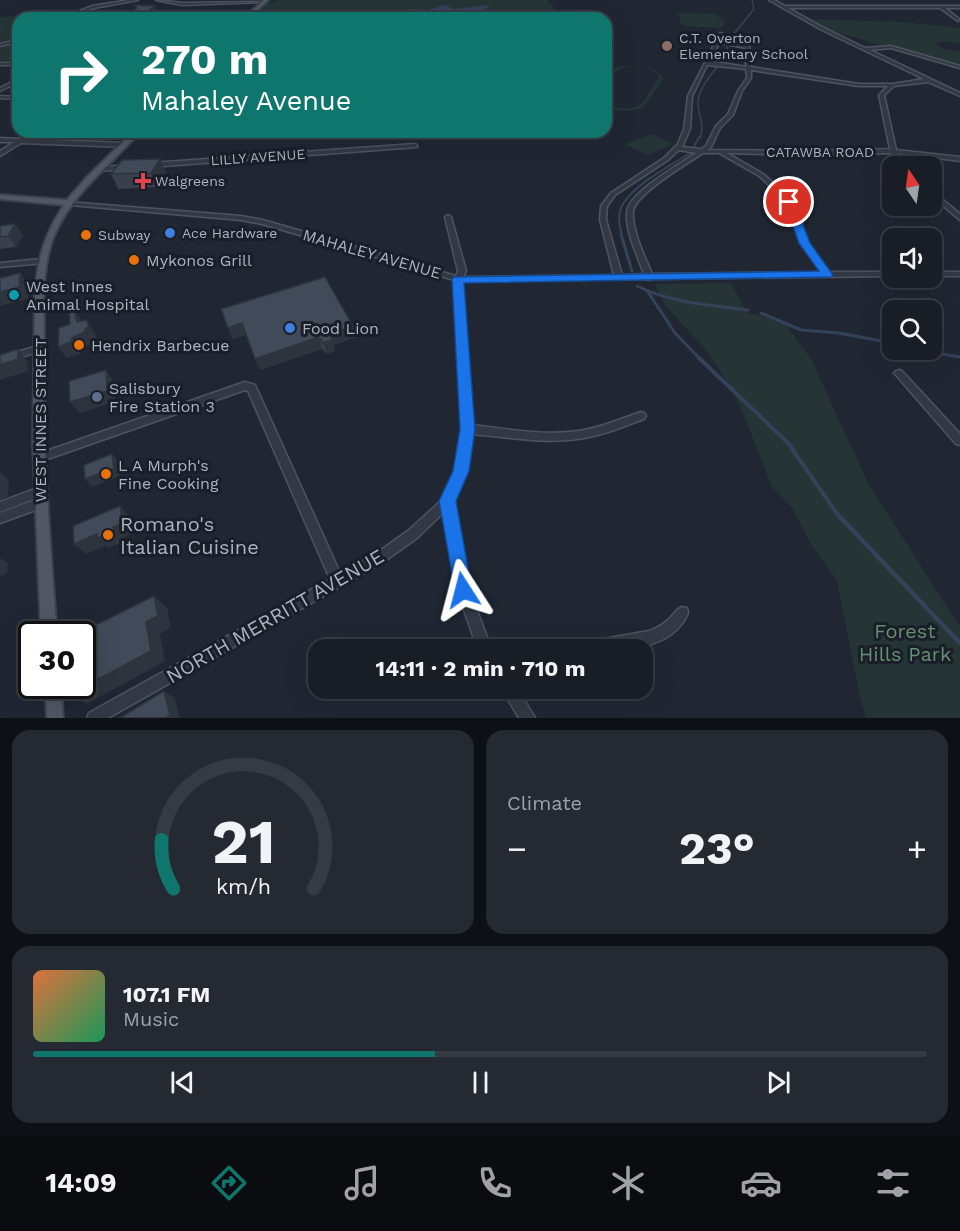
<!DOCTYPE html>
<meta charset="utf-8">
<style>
body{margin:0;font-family:"Work Sans",sans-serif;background:#252a32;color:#f1f3f6;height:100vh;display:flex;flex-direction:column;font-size:22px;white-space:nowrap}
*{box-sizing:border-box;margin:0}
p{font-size:20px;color:#9fa2a7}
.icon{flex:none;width:33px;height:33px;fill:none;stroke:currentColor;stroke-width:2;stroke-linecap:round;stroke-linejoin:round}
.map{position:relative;height:718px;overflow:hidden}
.details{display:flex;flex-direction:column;gap:12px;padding:12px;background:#0d1015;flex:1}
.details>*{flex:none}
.banner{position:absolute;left:12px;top:12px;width:600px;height:126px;border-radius:18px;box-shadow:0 6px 24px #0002,0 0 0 2px #363b43;background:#0f766e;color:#fff;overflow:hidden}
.needle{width:39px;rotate:347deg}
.controls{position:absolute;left:882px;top:156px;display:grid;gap:12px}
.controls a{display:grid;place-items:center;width:60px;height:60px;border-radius:12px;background:#181d26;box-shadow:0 6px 24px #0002,0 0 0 2px #363b43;font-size:30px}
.speed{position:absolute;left:18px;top:621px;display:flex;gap:12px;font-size:30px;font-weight:700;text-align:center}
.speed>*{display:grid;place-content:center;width:78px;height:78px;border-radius:50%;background:#181d26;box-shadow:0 6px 24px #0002,0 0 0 2px #363b43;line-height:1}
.speed .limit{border:3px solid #111;border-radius:9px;background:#fff;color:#111}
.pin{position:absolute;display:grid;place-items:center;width:51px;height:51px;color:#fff;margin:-26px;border:3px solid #fff;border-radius:50%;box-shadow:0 2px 6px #0007}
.me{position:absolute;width:66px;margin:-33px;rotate:351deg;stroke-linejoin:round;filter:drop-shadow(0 0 4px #0008)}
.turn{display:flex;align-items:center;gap:21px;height:126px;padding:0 30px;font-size:27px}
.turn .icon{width:78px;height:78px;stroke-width:2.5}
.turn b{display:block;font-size:42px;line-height:51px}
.big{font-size:45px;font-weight:700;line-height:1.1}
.details .card{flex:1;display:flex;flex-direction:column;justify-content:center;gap:9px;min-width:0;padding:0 21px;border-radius:18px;background:#252a32}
.details .dial{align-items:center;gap:0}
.dial svg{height:156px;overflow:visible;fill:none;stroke:#363b43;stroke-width:7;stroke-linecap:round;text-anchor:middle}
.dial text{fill:#f1f3f6;stroke:none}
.song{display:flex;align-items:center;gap:18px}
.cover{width:72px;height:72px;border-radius:9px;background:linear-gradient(135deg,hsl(20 70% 55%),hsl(150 70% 35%))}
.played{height:6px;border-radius:3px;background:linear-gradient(90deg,#0f766e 45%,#363b43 45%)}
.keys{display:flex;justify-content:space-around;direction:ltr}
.heat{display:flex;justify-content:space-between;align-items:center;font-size:33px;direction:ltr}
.details .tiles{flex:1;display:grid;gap:12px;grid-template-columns:1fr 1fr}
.card:last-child{grid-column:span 2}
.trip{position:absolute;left:308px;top:639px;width:345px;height:60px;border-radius:18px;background:#181d26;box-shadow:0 6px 24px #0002,0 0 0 2px #363b43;font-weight:700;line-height:60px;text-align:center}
.tab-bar{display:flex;height:96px;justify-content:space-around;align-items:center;background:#0a0c0f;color:#9fa2a7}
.tab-bar .icon{width:42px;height:42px}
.tab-bar .selected{color:#0f766e}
.tab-bar b{font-size:27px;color:#f1f3f6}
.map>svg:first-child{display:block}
.green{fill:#253536}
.water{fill:#34425a}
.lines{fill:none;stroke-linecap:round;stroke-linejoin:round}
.stream-far4{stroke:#34425a;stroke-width:1.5}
.stream-far3{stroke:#34425a;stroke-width:2}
.stream-far2{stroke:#34425a;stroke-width:3}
.stream-far1{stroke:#34425a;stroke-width:4}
.stream{stroke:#34425a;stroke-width:4.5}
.minor-casing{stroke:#4d545f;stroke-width:3}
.major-casing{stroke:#3c424e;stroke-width:4}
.minor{fill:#333944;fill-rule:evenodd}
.major{fill:#515864;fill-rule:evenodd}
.wall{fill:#38404c}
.shaded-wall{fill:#2e343e}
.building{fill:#414a58;stroke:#2e343e;stroke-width:1.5}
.route{fill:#1a73e8;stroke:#114b97;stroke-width:1.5}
.education-dot{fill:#8d6e63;stroke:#191e28;stroke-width:2}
.health-dot{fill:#e0444e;stroke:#191e28;stroke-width:2}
.shop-dot{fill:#3f7fe0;stroke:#191e28;stroke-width:2}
.food-dot{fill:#e8710a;stroke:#191e28;stroke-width:2}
.culture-dot{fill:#0f9aa8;stroke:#191e28;stroke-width:2}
.service-dot{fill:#5c6f8a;stroke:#191e28;stroke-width:2}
.labels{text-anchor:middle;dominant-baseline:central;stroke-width:6;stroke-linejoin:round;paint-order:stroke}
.far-poi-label{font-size:14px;fill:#adb4c1;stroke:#191e28;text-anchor:start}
.far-street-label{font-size:14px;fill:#adb4c1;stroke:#191e28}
.street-label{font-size:16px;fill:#adb4c1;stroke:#191e28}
.poi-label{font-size:16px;fill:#adb4c1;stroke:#191e28;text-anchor:start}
.near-poi-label{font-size:20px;fill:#adb4c1;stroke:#191e28;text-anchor:start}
.near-street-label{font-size:20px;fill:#adb4c1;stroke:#191e28}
.near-park-label{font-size:20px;fill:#669072;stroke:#191e28}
</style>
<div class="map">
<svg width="960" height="718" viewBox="0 0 960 718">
<rect width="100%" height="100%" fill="#202733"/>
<!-- green -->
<path class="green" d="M278 0H547L562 18H312L299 10H260L265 4Z
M678 13 716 14 725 22 721 28 685 26 681 24Z
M19 16 36 18H18V60L0 61V17Z
M808 19 902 22 960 28V43L943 41 935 43 941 48 960 52V66L827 30Z
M630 66 655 70 664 78 643 108 625 111 606 109V106L627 109 641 105 659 77C653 67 629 63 619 70 614 73 610 80 606 85V78L615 67Z
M652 134 673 144 648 155 625 144Z
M731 283 747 313 783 321 811 359 869 485 960 627V718H866L859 693 837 581 811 544 792 508 772 487 743 413 728 383 706 350 666 306 655 284Z"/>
<!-- water -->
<path class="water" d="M446 5 453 9 490 5C476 22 416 18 393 18L400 17 396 13 413 9 427 10Z"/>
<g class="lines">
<!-- stream-far4 -->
<path class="stream-far4" d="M728 41 754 9 752 0
M719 62 726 53 728 44
M700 138C705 124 699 118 698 105 697 91 709 77 717 67"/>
<!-- stream-far3 -->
<path class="stream-far3" d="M694 146 700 136
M622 235C619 225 617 213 623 204 637 182 669 167 690 153"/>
<!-- stream-far2 -->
<path class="stream-far2" d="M621 234 632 271
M637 286C671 303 710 305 748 310
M648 292 675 333 701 360
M761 313 801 330 839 333 892 343
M918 350 960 357"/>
<!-- stream-far1 -->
<path class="stream-far1" d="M699 358 788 443 840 518"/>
<!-- stream -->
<path class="stream" d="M839 516 960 643"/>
<!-- minor casing -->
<g class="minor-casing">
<path id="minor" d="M130 0H138L94 8 68 18H63L92 6Z
M156 0 182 3 266 2 182 5Z
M769 0H774L785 6H960V8H945L959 19 958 21 940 8H788L822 27 865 48 891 46 960 66V68L891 48 870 50 960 93V96L928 82 894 86 884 95 896 150 960 157V161L898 153 909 166H903L891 153 807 155 727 153 763 174 785 193 800 218 808 243 829 272H892V276L652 279 649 280 646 279 462 281 472 425C507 429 543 436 579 431 600 428 620 419 641 412L644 413 646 416 644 419C623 427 601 436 578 439 543 444 507 437 471 434L466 471 454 501 469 590 492 650H478L457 590 444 512 417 538 382 563 108 718H87L89 713 330 579 248 391 245 390 39 462 35 461 34 458 35 455 242 383 245 382 255 385 340 573 374 555 409 530 444 498 456 471 462 429 454 280 262 224 241 220 70 205 67 203 68 202 241 216 263 220 456 276 458 271 445 217 448 215 451 217 466 271 463 277 614 275 600 220 601 206 611 193 664 158 678 144 684 129 688 96 720 33 723 34 720 40 749 46 751 67 859 84H893L924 79 820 29ZM719 43 746 48V67L710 61ZM707 65 746 69 747 78 738 91 728 114 716 126 706 146 701 149 682 147 690 129 692 96ZM751 70 859 86H888L879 95 890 149 807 151 708 150 711 147 720 128 733 115 742 91 751 78ZM679 150 696 153C680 164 628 193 627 212 625 231 638 257 644 274L622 275 606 220 607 206 615 195 668 160ZM703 153H719L759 176 780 195 794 218 800 243 821 272 652 274C645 257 632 231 633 212 635 194 688 163 703 153Z
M18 40V42L0 46V44Z
M0 63H18V65H0Z
M18 79V82L0 91V88Z
M0 96 18 97V99L0 98Z
M29 132H36L26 139 124 143 127 145 124 147 21 143 0 156V151L14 142H0V138L19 139Z
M415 144 417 145V147L151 167 148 165 151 163Z
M128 165 131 167 130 168 101 171 98 169 101 167Z
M932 191 960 214V220L932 196Z
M41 259 45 261 44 263 0 267V263Z
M932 272H960V276H932Z
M38 346 42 349 41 351 0 363V357Z
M899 370 902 371 960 434V445L956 444 896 375 894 373 896 371Z
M40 487 44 489 46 492 44 495 0 512V502Z
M40 498 44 499 46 503 44 507 0 523V513Z
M682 607 687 608 688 613C671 655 610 650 573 650L575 645 580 643 649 631C655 629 662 625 667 621 673 616 675 610 682 607Z
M501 688H517L535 718H519Z"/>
</g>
<!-- major casing -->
<g class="major-casing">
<path id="major" d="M264 0H268L249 18H245Z
M133 132H140C110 166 72 193 54 236 41 268 44 305 44 339 42 438 49 536 57 634H41L33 444 35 294C37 260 45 233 64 205L0 199V195L67 200 86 178Z
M45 686H61L63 718H47Z"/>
</g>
<!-- minor -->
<use href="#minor" class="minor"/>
<!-- major -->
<use href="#major" class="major"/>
</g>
<!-- wall -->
<path class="wall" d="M160 159 166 173 157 187 118 189 111 174Z
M15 224 23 235 16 247 0 249V226Z
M228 328 356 337 333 345 335 351 327 354 322 349 260 370 246 335 233 339Z"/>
<!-- shaded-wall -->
<path class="shaded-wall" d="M155 6 159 15 155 18H141V16Z
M160 159 166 173 157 187 151 173Z
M15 224 23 235 16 247 8 236Z
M20 273 28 285V299L0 306V292Z
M74 309 82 321 85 329 86 320 94 331 97 338 93 341V344L80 349V354L67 358 58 347 72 338 77 322Z
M242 323 247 335 233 339 228 328Z
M353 326 356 337 333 345 335 351 327 354 323 343 329 334Z
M319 337 322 349 260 370 255 359Z
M18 349 27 361 28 371 0 380V365Z
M106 370 114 382 115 402 80 413 70 402Z
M112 454 118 461 120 476 92 487 85 479Z
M0 472 9 480 8 497 0 500Z
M120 506 130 517 132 533 124 537V542L108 548 105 546 86 554 74 544 113 527Z
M0 558 8 563 7 573 0 576Z
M154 596 167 608 171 627 160 634 165 661 87 704 68 695 146 622Z
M164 691 175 698 180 718H165Z"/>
<!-- building -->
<path class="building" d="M135 5 155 6 141 16H150L147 18H122L137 8Z
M192 17H204L203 18H191Z
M160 159 151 173 111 174 122 160Z
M15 224 8 236 0 237V226Z
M20 273 19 287 0 292V278Z
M325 277 353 326 329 334 332 340 323 343 319 337 255 359 242 323 228 328 221 309Z
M74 309 77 322 86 320 89 326 85 329V332L72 338 71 342 58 347 59 328 70 324 69 310Z
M18 349V359L0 365V355Z
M106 370 107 391 70 402 69 381Z
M112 454 114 468 85 479 84 465Z
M120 506 123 523 113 527 114 531 97 538V534L74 544 73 526Z
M154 596 158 616 146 622 151 651 68 695V686H82V634H78Z
M164 691 170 715 165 718H120Z"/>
<!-- route -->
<path class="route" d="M789 199 794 202 810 243 833 275 831 277 464 283 475 429 469 471 456 501 472 590 469 596 463 599 456 596 439 501 453 471 460 429 452 279 454 277 819 271 799 243 784 202Z"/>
<!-- markers -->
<circle class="education-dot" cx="667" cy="46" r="6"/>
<path class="health-dot" d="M140 172h6v6h6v6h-6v6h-6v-6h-6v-6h6z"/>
<g class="shop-dot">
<circle cx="170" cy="233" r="6"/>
<circle cx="290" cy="328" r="6"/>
</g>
<g class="food-dot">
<circle cx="86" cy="235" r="6"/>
<circle cx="134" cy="260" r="6"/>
<circle cx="79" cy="345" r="6"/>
<circle cx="106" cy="474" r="6"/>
<circle cx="108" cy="535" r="6"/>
</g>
<circle class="culture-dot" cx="14" cy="295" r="6"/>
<circle class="service-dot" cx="97" cy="397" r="6"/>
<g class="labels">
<!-- far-poi labels -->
<g class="far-poi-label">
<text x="679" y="38">C.T. Overton<tspan x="679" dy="16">Elementary School</tspan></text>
<text x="155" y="181">Walgreens</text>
<text x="182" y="233">Ace Hardware</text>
<text x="98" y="235">Subway</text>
</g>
<!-- far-street labels -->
<g class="far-street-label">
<text x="820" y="152">CATAWBA ROAD</text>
<text transform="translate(258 157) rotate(-4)">LILLY AVENUE</text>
</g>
<!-- street labels -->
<g class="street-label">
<text transform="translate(372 254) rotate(16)">MAHALEY AVENUE</text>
<text transform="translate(40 420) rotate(-90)">WEST INNES STREET</text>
</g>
<!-- poi labels -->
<g class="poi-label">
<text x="146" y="260">Mykonos Grill</text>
<text x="26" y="286">West Innes<tspan x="26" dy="18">Animal Hospital</tspan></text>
<text x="302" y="328">Food Lion</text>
<text x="91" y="345">Hendrix Barbecue</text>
<text x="109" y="388">Salisbury<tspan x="109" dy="18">Fire Station 3</tspan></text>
<text x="118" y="465">L A Murph's<tspan x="118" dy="18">Fine Cooking</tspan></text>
</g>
<!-- near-poi labels -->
<g class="near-poi-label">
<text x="120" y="524">Romano's<tspan x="120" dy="23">Italian Cuisine</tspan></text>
</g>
<!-- near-street labels -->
<g class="near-street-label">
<text transform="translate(275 616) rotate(-30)">NORTH MERRITT AVENUE</text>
</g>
<!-- near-park labels -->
<g class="near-park-label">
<text x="905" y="631">Forest<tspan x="905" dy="23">Hills Park</tspan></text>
</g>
</g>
</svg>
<div class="controls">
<a><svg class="needle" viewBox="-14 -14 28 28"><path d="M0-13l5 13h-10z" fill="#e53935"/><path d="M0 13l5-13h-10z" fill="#9fa2a7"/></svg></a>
<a><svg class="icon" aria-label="sound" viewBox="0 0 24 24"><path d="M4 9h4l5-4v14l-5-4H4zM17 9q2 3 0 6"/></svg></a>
<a><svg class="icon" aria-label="search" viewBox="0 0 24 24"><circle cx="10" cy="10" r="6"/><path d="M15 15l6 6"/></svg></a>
</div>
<div class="speed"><div class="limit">30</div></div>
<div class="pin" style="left:789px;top:202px;background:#d93025"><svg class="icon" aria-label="arrive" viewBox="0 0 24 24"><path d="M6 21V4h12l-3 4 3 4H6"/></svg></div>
<svg class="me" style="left:463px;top:590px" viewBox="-20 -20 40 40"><path d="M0-17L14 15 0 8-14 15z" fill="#1a73e8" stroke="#fff" stroke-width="4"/></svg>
<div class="trip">14:11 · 2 min · 710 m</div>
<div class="banner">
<div class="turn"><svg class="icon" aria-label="right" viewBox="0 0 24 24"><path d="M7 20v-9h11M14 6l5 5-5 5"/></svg><div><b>270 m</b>Mahaley Avenue</div></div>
</div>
</div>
<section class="details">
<div class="tiles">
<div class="card dial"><svg viewBox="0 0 100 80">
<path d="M14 69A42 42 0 1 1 86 69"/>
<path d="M14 69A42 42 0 0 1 8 44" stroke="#0f766e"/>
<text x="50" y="56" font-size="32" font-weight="700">21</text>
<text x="50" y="72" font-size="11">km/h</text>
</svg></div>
<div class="card"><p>Climate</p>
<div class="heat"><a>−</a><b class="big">23°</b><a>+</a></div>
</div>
<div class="card">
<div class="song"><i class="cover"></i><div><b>107.1 FM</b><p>Music</p></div></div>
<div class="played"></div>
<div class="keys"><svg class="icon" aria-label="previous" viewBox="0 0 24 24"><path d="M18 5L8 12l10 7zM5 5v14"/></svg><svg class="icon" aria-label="pause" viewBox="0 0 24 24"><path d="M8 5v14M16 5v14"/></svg><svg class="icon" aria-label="next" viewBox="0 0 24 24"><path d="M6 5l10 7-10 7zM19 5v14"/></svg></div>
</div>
</div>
</section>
<nav class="tab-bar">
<b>14:09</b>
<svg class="icon selected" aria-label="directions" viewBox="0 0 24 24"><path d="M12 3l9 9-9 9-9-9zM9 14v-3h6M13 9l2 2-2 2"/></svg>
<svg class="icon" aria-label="music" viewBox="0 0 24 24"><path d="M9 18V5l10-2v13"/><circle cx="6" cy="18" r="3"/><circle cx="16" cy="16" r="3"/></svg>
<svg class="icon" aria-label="phone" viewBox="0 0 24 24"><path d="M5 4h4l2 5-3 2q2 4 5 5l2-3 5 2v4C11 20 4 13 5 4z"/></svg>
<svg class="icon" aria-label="climate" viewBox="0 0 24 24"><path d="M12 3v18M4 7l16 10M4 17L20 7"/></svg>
<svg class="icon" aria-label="car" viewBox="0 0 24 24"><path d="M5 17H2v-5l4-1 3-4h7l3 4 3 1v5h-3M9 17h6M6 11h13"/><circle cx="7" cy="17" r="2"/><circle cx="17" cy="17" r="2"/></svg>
<svg class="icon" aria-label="filters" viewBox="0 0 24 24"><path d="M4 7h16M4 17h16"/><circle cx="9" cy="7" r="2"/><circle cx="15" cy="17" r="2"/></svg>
</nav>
